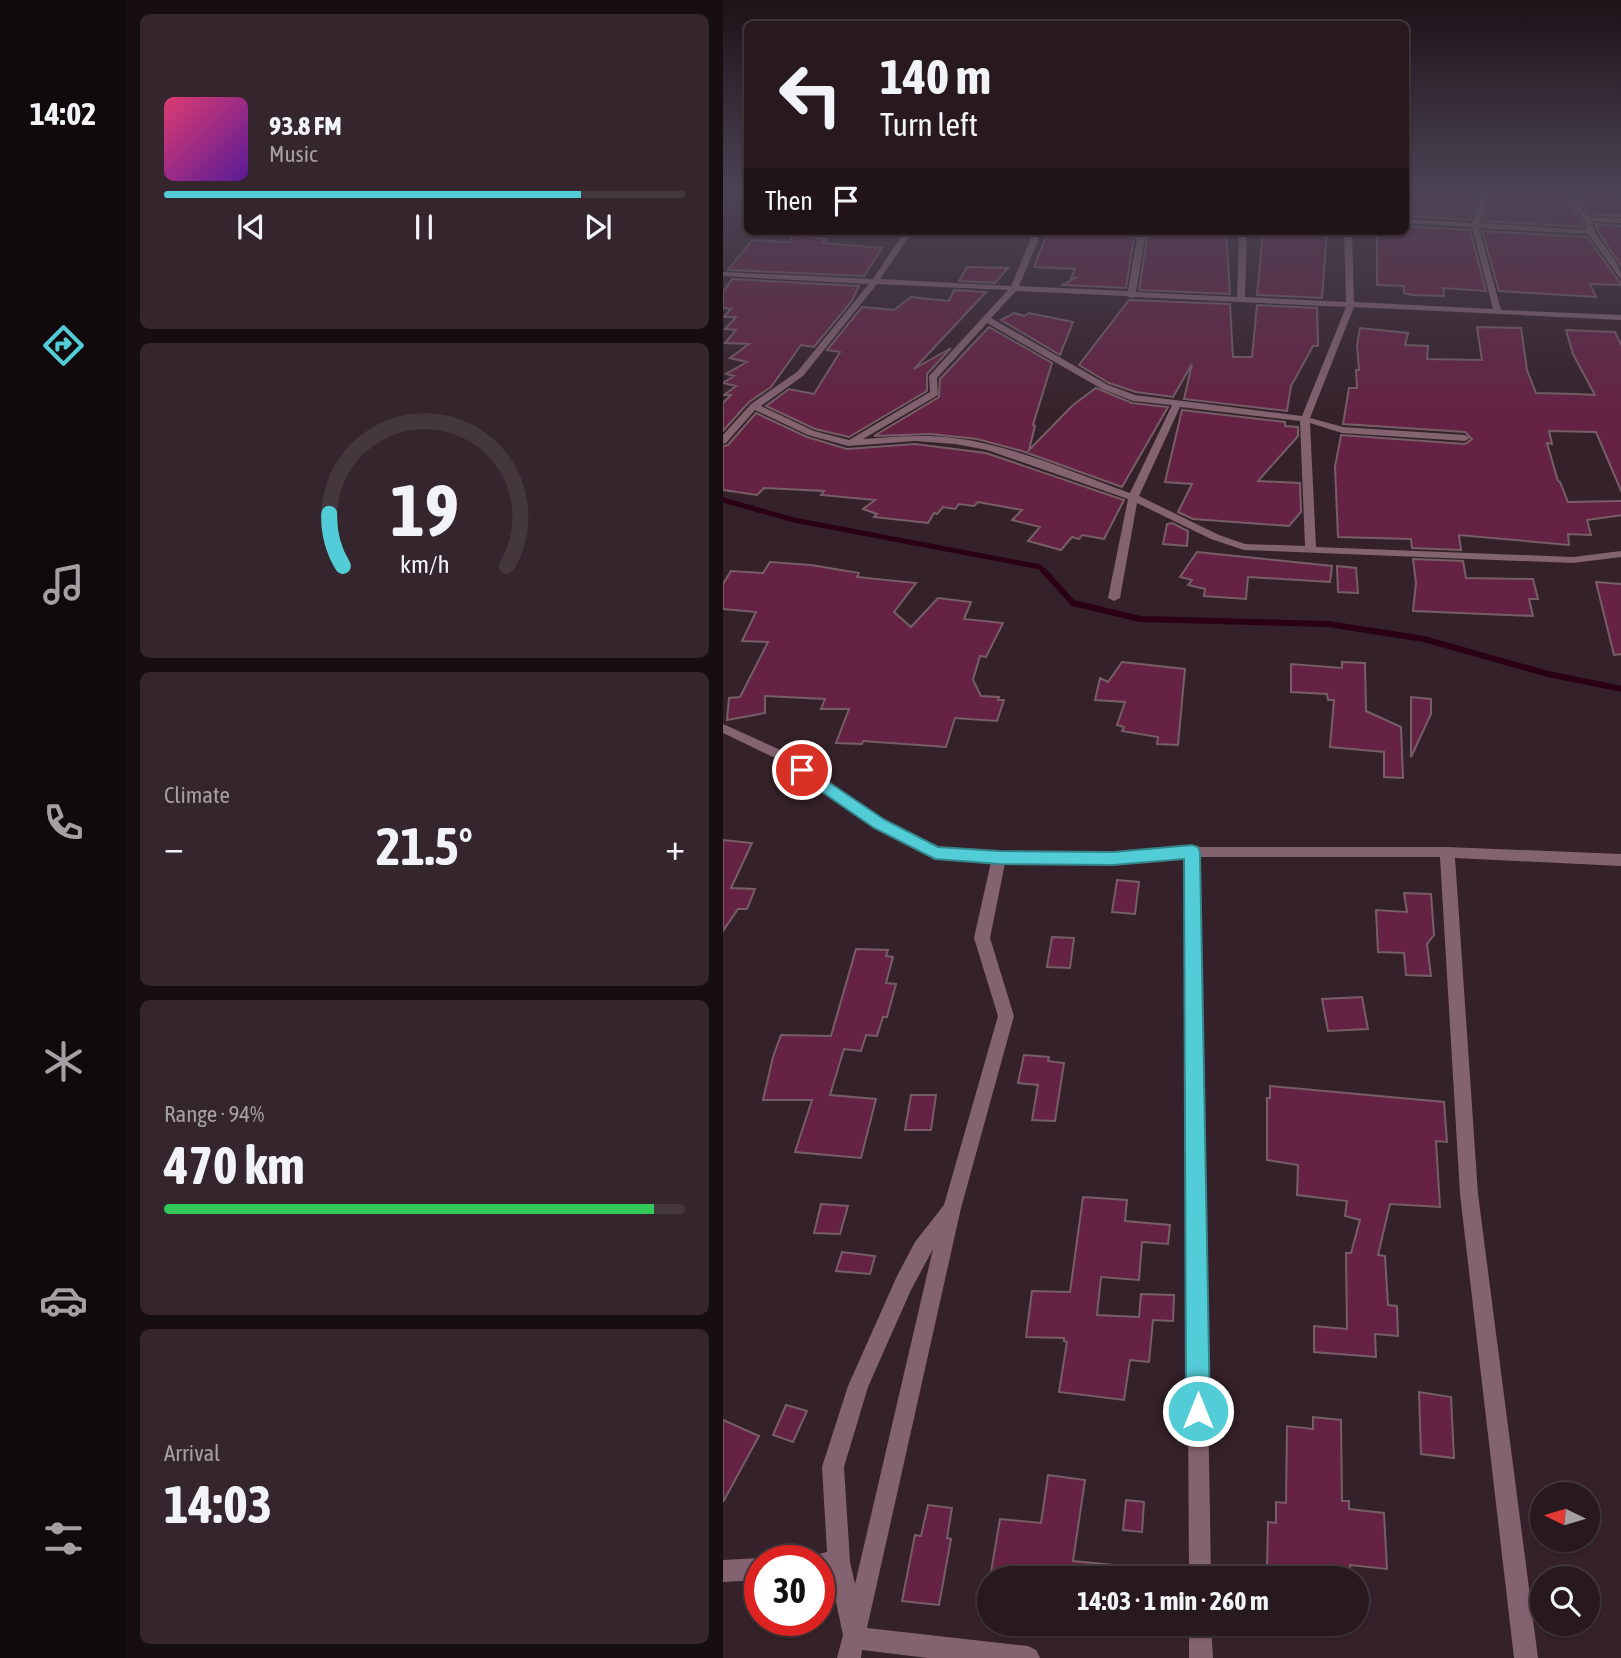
<!DOCTYPE html>
<meta charset="utf-8">
<style>
body{margin:0;font-family:"Asap Condensed",sans-serif;background:#34262c;color:#f1f3f6;height:100vh;display:flex;flex-direction:column;font-size:26px;white-space:nowrap}
*{box-sizing:border-box;margin:0}
p{font-size:23px;color:#a5a0a4}
.icon{flex:none;width:38px;height:38px;fill:none;stroke:currentColor;stroke-width:2;stroke-linecap:round;stroke-linejoin:round}
.map{position:relative;flex:1;overflow:hidden}
.sheet{display:flex;flex-direction:column;gap:14px;padding:14px;background:#160e11;width:597px}
.sheet>*{flex:none}
.banner{position:absolute;left:21px;top:21px;width:665px;height:214px;border-radius:10px;box-shadow:0 2px 5px #0004,0 0 0 2px #44383d;background:#28191f;color:#f1f3f6;overflow:hidden}
.needle{width:46px;rotate:275deg}
.controls{position:absolute;left:807px;top:1482px;display:grid;gap:14px}
.controls a{display:grid;place-items:center;width:70px;height:70px;border-radius:50%;background:#28191f;box-shadow:0 2px 5px #0004,0 0 0 2px #44383d;font-size:35px}
.speed{position:absolute;left:21px;top:1545px;display:flex;gap:14px;font-size:35px;font-weight:700;text-align:center}
.speed>*{display:grid;place-content:center;width:91px;height:91px;border-radius:50%;background:#28191f;box-shadow:0 2px 5px #0004,0 0 0 2px #44383d;line-height:1}
.speed .limit{border:10px solid #d22;background:#fff;color:#111}
.pin{position:absolute;display:grid;place-items:center;width:60px;height:60px;color:#fff;margin:-30px;border:4px solid #fff;border-radius:50%;box-shadow:0 2px 7px #0007}
.me{position:absolute;width:77px;margin:-38px;rotate:0deg;stroke-linejoin:round;filter:drop-shadow(0 0 5px #0008)}
.turn{display:flex;align-items:center;gap:24px;height:147px;padding:0 21px;font-size:32px}
.turn .icon{width:91px;height:91px;stroke-width:2.5}
.turn b{display:block;font-size:49px;line-height:60px}
.then{display:flex;align-items:center;height:66px;padding:0 21px;background:#0003;gap:14px;font-size:26px}
.big{font-size:52px;font-weight:700;line-height:1.1}
.sheet .tile{flex:1;display:flex;flex-direction:column;justify-content:center;gap:10px;min-width:0;padding:0 24px;border-radius:10px;background:#34262c}
.sheet .dial{align-items:center;gap:0}
.dial svg{height:182px;overflow:visible;fill:none;stroke:#44383d;stroke-width:7;stroke-linecap:round;text-anchor:middle}
.dial text{fill:#f1f3f6;stroke:none}
.song{display:flex;align-items:center;gap:21px}
.cover{width:84px;height:84px;border-radius:10px;background:linear-gradient(135deg,hsl(340 70% 55%),hsl(270 70% 35%))}
.played{height:7px;border-radius:4px;background:linear-gradient(90deg,#52ccd6 80%,#44383d 80%)}
.keys{display:flex;justify-content:space-around;direction:ltr}
.heat{display:flex;justify-content:space-between;align-items:center;font-size:38px;direction:ltr}
.charge{height:10px;border-radius:5px;background:linear-gradient(90deg,#34c759 94%,#44383d 0)}
.trip{position:absolute;left:254px;top:1566px;width:392px;height:70px;border-radius:35px;background:#28191f;box-shadow:0 2px 5px #0004,0 0 0 2px #44383d;font-weight:700;line-height:70px;text-align:center}
main{display:flex;flex:1;min-height:0}
.tabs{display:flex;flex-direction:column;width:126px;justify-content:space-around;align-items:center;background:#100a0c;color:#a5a0a4}
.tabs .icon{width:49px;height:49px}
.tabs .active{color:#52ccd6}
.tabs b{font-size:32px;color:#f1f3f6}
.map>svg:first-child{display:block}
.lines{fill:none;stroke-linecap:round;stroke-linejoin:round}
.stream-far1{stroke:#2a0014;stroke-width:5}
.stream{stroke:#2a0014;stroke-width:6}
.building{fill:#662243;stroke:#765e67;stroke-width:2}
.street{fill:#846370;fill-rule:evenodd}
.route{fill:#52ccd6;stroke:#35858b;stroke-width:2}
</style>
<main>
<nav class="tabs">
<b>14:02</b>
<svg class="icon active" aria-label="directions" viewBox="0 0 24 24"><path d="M12 3l9 9-9 9-9-9zM9 14v-3h6M13 9l2 2-2 2"/></svg>
<svg class="icon" aria-label="music" viewBox="0 0 24 24"><path d="M9 18V5l10-2v13"/><circle cx="6" cy="18" r="3"/><circle cx="16" cy="16" r="3"/></svg>
<svg class="icon" aria-label="phone" viewBox="0 0 24 24"><path d="M5 4h4l2 5-3 2q2 4 5 5l2-3 5 2v4C11 20 4 13 5 4z"/></svg>
<svg class="icon" aria-label="climate" viewBox="0 0 24 24"><path d="M12 3v18M4 7l16 10M4 17L20 7"/></svg>
<svg class="icon" aria-label="car" viewBox="0 0 24 24"><path d="M5 17H2v-5l4-1 3-4h7l3 4 3 1v5h-3M9 17h6M6 11h13"/><circle cx="7" cy="17" r="2"/><circle cx="17" cy="17" r="2"/></svg>
<svg class="icon" aria-label="filters" viewBox="0 0 24 24"><path d="M4 7h16M4 17h16"/><circle cx="9" cy="7" r="2"/><circle cx="15" cy="17" r="2"/></svg>
</nav>
<section class="sheet">
<div class="tile">
<div class="song"><i class="cover"></i><div><b>93.8 FM</b><p>Music</p></div></div>
<div class="played"></div>
<div class="keys"><svg class="icon" aria-label="previous" viewBox="0 0 24 24"><path d="M18 5L8 12l10 7zM5 5v14"/></svg><svg class="icon" aria-label="pause" viewBox="0 0 24 24"><path d="M8 5v14M16 5v14"/></svg><svg class="icon" aria-label="next" viewBox="0 0 24 24"><path d="M6 5l10 7-10 7zM19 5v14"/></svg></div>
</div>
<div class="tile dial"><svg viewBox="0 0 100 80">
<path d="M14 69A42 42 0 1 1 86 69"/>
<path d="M14 69A42 42 0 0 1 8 46" stroke="#52ccd6"/>
<text x="50" y="56" font-size="32" font-weight="700">19</text>
<text x="50" y="72" font-size="11">km/h</text>
</svg></div>
<div class="tile"><p>Climate</p>
<div class="heat"><a>−</a><b class="big">21.5°</b><a>+</a></div>
</div>
<div class="tile"><p>Range · 94%</p><b class="big">470 km</b><div class="charge"></div></div>
<div class="tile"><p>Arrival</p><b class="big">14:03</b></div>
</section>
<div class="map">
<svg width="899" height="1658" viewBox="0 0 899 1658">
<rect width="100%" height="100%" fill="#352129"/>
<g class="lines">
<!-- stream-far1 -->
<path class="stream-far1" d="M0 500 71 520 317 567 322 573"/>
<!-- stream -->
<path class="stream" d="M321 571 350 603 417 619 605 624 701 639 825 674 899 689"/>
</g>
<!-- building -->
<path class="building" d="M682 187H758L747 220 682 216Z
M769 187 832 188 859 220 860 227 759 221Z
M845 188H891L899 206V216L867 214Z
M872 224 899 226V267L877 235Z
M682 226 747 230 763 291 720 288 721 296 689 295 681 293V286L654 285V231H682Z
M73 231H98L93 238 103 239 100 243 159 248 141 276 5 270 29 240 66 242Z
M344 231H412L403 288 340 285 352 278H348L352 269 311 267 325 232Z
M425 231H503L507 294 416 290Z
M540 231H604L599 298 534 295Z
M759 231 864 237 899 285 867 284 873 297 776 291Z
M244 267 285 268 272 283 236 281Z
M9 279 136 286 128 302 91 347 78 345 48 387 26 402 0 431V403L8 395H1L13 386 0 383 11 376 3 374 24 362 7 358 26 344 2 343 13 330 2 329 13 317H1L8 309 0 308V292Z
M231 290 263 292 191 369 228 348 204 374V391L126 437 92 429 43 406 66 389 91 394 117 352 104 350 139 307 171 310 188 297 226 301Z
M406 300 507 304 510 357H529L534 305 594 308 595 346H590L568 386 564 411 461 399 469 364 450 397 413 392 386 383 356 365Z
M291 313 301 316 306 313 350 322 337 355 278 320Z
M266 327 329 363 310 425 312 426 306 450 350 405 373 388 409 403 445 407 399 487 299 451 254 439 208 434 151 436 216 397 217 379Z
M754 327 798 328 804 370 813 393 854 394 872 395 850 354 843 330 892 332 899 347V493L873 432 826 431 829 444 824 443 835 481 837 482 845 502 899 501V515L864 520 868 535 845 534 846 545 736 535 738 550 689 548 688 539 615 537 612 467 618 435 742 444 749 439 742 432 620 424 626 388H634L633 370H636L634 345 637 328 685 333 682 345 705 346 704 359 759 360Z
M459 410 562 422V426L575 427V436L535 481 577 483 578 512 566 526 470 519 455 512 469 484 442 482Z
M33 413 84 437 124 449 192 444 263 453 401 500 381 539 359 535 356 539 349 537 338 550 305 541 317 527 289 520 299 510 255 502 251 506 236 504 232 509 220 507 214 514 211 513 205 523 151 517 154 514 140 509 152 500 98 495 101 491 41 488 34 495 0 490V446L5 445Z
M449 523 465 531 464 546 440 544 444 524Z
M474 552 609 566 607 582 525 577 523 599 481 596 482 589 465 585 469 580 457 577Z
M690 559 740 561 743 578 810 579 815 599H806L810 616 690 611 693 583Z
M47 562 88 565 136 573 134 577 193 583 171 612 188 627 215 598 248 602 241 619 280 623 263 657 257 656 250 680 258 696 276 697 275 700H281L274 721 232 718 223 747 140 741 139 744 113 743 126 709H98L102 699 42 696V713L4 720 6 698 17 697 45 642 19 641 33 612 0 609V584L8 571 40 573Z
M614 566 633 568 635 593 615 592Z
M873 582 899 584V654L891 655Z
M399 662 462 669 455 745 434 744 435 737 399 731 401 727 394 725 402 702 372 700 377 678 385 682Z
M619 662 642 663 643 711 678 727 680 778 661 777V752L607 747 611 700H605L604 694 568 692V664L619 668Z
M688 697 708 699V714L688 757Z
M0 840 29 843 8 888 32 889 24 909H15L0 931Z
M394 880 416 882 412 914 389 912Z
M681 893 708 894 711 935 704 944 708 976 683 975 681 953 655 952 653 910 684 912Z
M329 937 351 938 347 968 324 967Z
M133 949 165 950 163 956 170 957 163 983 173 984 164 1017H160L154 1036 143 1035 138 1051 121 1049 107 1095 153 1099 138 1158 72 1152 89 1100H40L50 1057 58 1035 108 1036Z
M639 997 645 1029 605 1031 599 999Z
M301 1055 326 1057 325 1061 341 1063 332 1121 309 1120 315 1085 295 1083Z
M547 1086 721 1102 724 1142 713 1141 717 1207 667 1204 655 1255 662 1256 665 1305 674 1306 675 1336 652 1334 653 1357 591 1352V1326L624 1329 623 1253H628L637 1220 622 1216 624 1201 574 1195 575 1165 544 1160V1098H547Z
M188 1095H213L208 1130H182Z
M360 1197 404 1200 402 1221 447 1225 445 1244 419 1242 416 1280 378 1277 374 1315 416 1317 418 1294 451 1295 450 1321 430 1320 426 1362 407 1360 401 1400 336 1392 344 1342 341 1341V1338L303 1337 309 1291 347 1292Z
M98 1204 125 1206 117 1234 91 1233Z
M119 1252 152 1256 147 1274 113 1271Z
M696 1392 728 1397 731 1458 698 1454Z
M63 1405 84 1411 70 1442 50 1435Z
M590 1417 618 1420 619 1501H626V1509L661 1513 664 1569 627 1565V1578H554V1569L544 1568 545 1522 553 1523V1502L563 1503 564 1426 590 1429Z
M0 1420 36 1436 0 1502Z
M325 1475 362 1480 350 1561 390 1565 389 1578H267L277 1519 318 1523Z
M403 1500 421 1502 419 1532 400 1530Z
M205 1505 229 1508 224 1538 228 1539 216 1605 179 1601 192 1535 198 1536Z"/>
<g class="lines">
<!-- street -->
<path class="street" d="M0 187 24 188V192L3 189Z
M761 187H767L756 223 863 230 861 219 834 187H841L866 217 899 219V223L868 221C873 243 899 259 899 281L865 234 756 228 778 310 899 315V320L631 307 587 418 620 427 742 435 747 438 742 441 619 433 587 423 593 547 850 557 899 551V557L850 563 521 550 488 539 414 503 397 598 391 601 385 598 405 499 264 450 232 444 192 441 125 446 85 435 32 410 3 443 0 444V435L28 404 74 372 146 284 0 276V272L150 279 182 231H190L157 279 288 286 311 231H319L296 286 405 291 415 231H423L413 292 514 297 516 231H524L522 297 623 302 621 231H629L631 302 770 309 749 227 682 223V219L749 223ZM154 284 285 290 206 376 207 392 126 440 91 431 38 406 80 376ZM293 291 404 296 408 298 412 297 623 307 579 416 412 395 385 385 268 318ZM264 323 379 389 410 401 449 405 407 493C351 473 290 445 231 438 200 434 170 437 140 439L215 395 214 378ZM457 407 577 421 582 546 522 544 496 535 416 496Z
M0 724 64 753 161 820 214 848 276 851 390 852 469 847H724L899 854V866L732 858 755 1194 815 1658H791L737 1194 717 857H476L488 1578H466L462 858 390 864 282 863 267 938 291 1016 238 1208 144 1628 305 1646 313 1650 317 1658H205L139 1650 138 1658H114L120 1635 107 1574 96 1575V1561H86L88 1556 104 1552 99 1467 125 1386 174 1276 192 1242 221 1205 275 1016 251 938 268 862 207 857 151 828 54 759 0 733ZM210 1249 132 1584 127 1562 121 1467 145 1387 188 1290Z
M37 1558 45 1561H37V1580L0 1582V1560Z
M466 1624H488L490 1658H466Z"/>
</g>
<!-- sky -->
<linearGradient id="sky" x2="0" y2="1"><stop stop-color="#1d1217"/><stop offset="0.45" stop-color="#4b4354"/><stop offset="1" stop-color="#4b4354" stop-opacity="0"/></linearGradient>
<rect width="899" height="419" fill="url(#sky)"/>
<!-- route -->
<path class="route" d="M79 764 162 820 215 847 276 851 390 852 469 845 475 847 477 852 487 1411 483 1419 475 1422 467 1419 463 1411 461 859 390 865 276 864 212 859 151 828 73 774 71 770Z"/>
</svg>
<div class="controls">
<a><svg class="needle" viewBox="-14 -14 28 28"><path d="M0-13l5 13h-10z" fill="#e53935"/><path d="M0 13l5-13h-10z" fill="#a5a0a4"/></svg></a>
<a><svg class="icon" aria-label="search" viewBox="0 0 24 24"><circle cx="10" cy="10" r="6"/><path d="M15 15l6 6"/></svg></a>
</div>
<div class="speed"><div class="limit">30</div></div>
<div class="pin" style="left:79px;top:770px;background:#d93025"><svg class="icon" aria-label="arrive" viewBox="0 0 24 24"><path d="M6 21V4h12l-3 4 3 4H6"/></svg></div>
<svg class="me" style="left:475px;top:1411px" viewBox="-20 -20 40 40"><circle r="17" fill="#52ccd6" stroke="#fff" stroke-width="3"/><path d="M0-11L8 9 0 5-8 9z" fill="#fff"/></svg>
<div class="trip">14:03 · 1 min · 260 m</div>
<div class="banner">
<div class="turn"><svg class="icon" aria-label="left" viewBox="0 0 24 24"><path d="M17 20v-9H6M10 6l-5 5 5 5"/></svg><div><b>140 m</b>Turn left</div></div>
<div class="then">Then<svg class="icon" aria-label="arrive" viewBox="0 0 24 24"><path d="M6 21V4h12l-3 4 3 4H6"/></svg></div>
</div>
</div>
</main>
